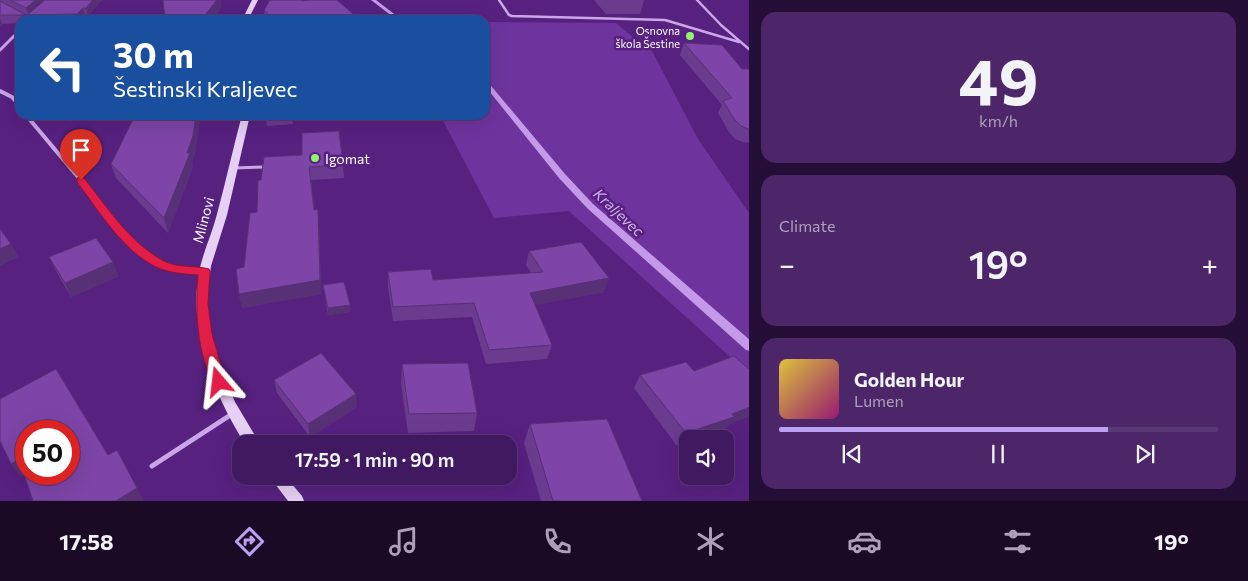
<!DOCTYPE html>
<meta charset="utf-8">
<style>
body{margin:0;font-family:Commissioner,sans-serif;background:#4c2669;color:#f1f3f6;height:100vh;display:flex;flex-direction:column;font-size:19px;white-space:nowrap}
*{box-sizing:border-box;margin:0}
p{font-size:16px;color:#aea0bd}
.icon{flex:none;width:28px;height:28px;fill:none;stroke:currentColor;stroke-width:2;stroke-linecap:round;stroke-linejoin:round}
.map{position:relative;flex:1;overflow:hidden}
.details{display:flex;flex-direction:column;gap:12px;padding:12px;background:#240e35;width:499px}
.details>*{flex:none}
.hud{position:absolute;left:15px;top:15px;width:475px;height:105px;border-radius:15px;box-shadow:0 5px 20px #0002,0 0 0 1px #5a3875;background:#1a4fa0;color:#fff;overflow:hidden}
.tools{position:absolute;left:679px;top:430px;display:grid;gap:10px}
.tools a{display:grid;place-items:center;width:55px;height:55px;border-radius:10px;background:#411960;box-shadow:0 5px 20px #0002,0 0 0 1px #5a3875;font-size:25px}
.speed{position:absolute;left:15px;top:420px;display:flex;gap:10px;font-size:25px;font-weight:700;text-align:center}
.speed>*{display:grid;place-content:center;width:65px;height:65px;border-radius:50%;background:#411960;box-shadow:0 5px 20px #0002,0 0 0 1px #5a3875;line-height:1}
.speed .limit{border:8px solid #d22;background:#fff;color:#111}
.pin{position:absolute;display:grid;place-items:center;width:42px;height:42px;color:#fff;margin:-51px -21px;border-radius:50% 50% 50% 0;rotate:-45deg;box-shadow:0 0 5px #0007}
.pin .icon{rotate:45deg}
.me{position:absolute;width:55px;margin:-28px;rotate:343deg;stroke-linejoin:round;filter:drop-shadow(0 0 4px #0008)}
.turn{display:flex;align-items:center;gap:18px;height:105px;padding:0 15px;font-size:22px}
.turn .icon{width:65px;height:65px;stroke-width:2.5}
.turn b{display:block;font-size:35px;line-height:42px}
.big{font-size:38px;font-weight:600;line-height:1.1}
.details .widget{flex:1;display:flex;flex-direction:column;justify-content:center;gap:8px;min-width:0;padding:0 18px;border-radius:15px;background:#4c2669}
.details .dial{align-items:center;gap:0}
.dial b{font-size:65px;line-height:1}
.song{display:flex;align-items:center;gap:15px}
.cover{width:60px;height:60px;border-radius:8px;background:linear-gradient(135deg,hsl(50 70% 55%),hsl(320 70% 35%))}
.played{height:5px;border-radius:2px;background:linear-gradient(90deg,#bca0f2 75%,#5a3875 75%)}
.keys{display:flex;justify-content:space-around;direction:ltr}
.heat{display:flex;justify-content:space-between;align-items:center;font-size:28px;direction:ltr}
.trip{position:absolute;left:232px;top:435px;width:285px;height:50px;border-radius:15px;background:#411960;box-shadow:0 5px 20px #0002,0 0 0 1px #5a3875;font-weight:600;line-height:50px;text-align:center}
.tabs{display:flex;height:80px;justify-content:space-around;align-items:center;background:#1a0a26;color:#aea0bd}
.tabs .icon{width:35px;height:35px}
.tabs .selected{color:#bca0f2}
.tabs b{font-size:22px;color:#f1f3f6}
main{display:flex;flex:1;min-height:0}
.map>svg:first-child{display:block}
.green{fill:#6e349e}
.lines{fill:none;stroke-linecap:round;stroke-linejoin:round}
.stream{fill:#c499e9;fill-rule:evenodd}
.service-far2{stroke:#caa6e8;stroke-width:2.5}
.service-far1{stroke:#caa6e8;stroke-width:3}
.service{stroke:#caa6e8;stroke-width:5}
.minor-far2{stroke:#caa6e8;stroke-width:3}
.minor-far1{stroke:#caa6e8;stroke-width:4}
.minor{stroke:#caa6e8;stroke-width:5}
.secondary{fill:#e6d0f6;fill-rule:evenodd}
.wall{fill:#6b3b90}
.shaded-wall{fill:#573075}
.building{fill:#7c45a7;stroke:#573075;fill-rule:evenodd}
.route{fill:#e11d48;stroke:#92132f}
.poi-dot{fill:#8ff467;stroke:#572180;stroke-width:2}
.labels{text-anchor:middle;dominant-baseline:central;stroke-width:5;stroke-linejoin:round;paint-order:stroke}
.far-poi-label{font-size:11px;fill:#fff;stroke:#572180;text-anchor:end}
.poi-label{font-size:14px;fill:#fff;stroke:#572180;text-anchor:start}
.street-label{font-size:14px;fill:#fff;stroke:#572180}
.water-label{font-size:15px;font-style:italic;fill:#d3b1ef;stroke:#572180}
</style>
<main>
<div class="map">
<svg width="750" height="501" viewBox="0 0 750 501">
<rect width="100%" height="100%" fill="#572180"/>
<!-- green -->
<path class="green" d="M485 22 616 23 647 49 652 51 698 139 749 213V374L569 211 494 218 440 115H485Z"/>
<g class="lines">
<!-- stream -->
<path class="stream" d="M371 0H376L402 20H397Z
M485 80 487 81 565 174 593 204 750 340V351L746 350 587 208 559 178 485 86Z"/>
<!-- service-far2 -->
<path class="service-far2" d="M499 0 509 15 512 16 665 20 739 42
M697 0 721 25 750 50"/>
<!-- service-far1 -->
<path class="service-far1" d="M233 168 265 167"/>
<!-- service -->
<path class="service" d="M152 466 232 414"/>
<!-- minor-far2 -->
<path class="minor-far2" d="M0 50 20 30"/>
<!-- minor-far1 -->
<path class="minor-far1" d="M0 91 12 97 20 106
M26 115 88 189"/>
<!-- minor -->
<path class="minor" d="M87 188C109 215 133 257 169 267 181 271 193 271 204 272"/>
<!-- secondary -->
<path class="secondary" d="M252 0H258L248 20H242Z
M242 115H250L227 215 211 266 207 295 208 318 218 363 235 402 260 444H245C214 394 188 332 199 272 203 252 212 234 217 214 226 181 233 148 242 115Z
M269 476H285L302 496 304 501H288Z"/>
</g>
<!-- wall -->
<path class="wall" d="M0 0H102L88 16H85L82 20H29L27 15 6 4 26 15 28 20H20V23L2 24 0 26Z
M594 0H644L640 14H606Z
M306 1 360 20H265L264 10Z
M684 43 742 69 750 70V143L743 142 735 139 729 132 718 113 722 105 680 55Z
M265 115H292L293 124 267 126Z
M196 150 192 162 193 167 168 233 116 178 111 164Z
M302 155 343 165 344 178 311 180 314 210 319 223 321 294 242 308 239 294 244 267 257 212 261 180Z
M529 251 604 292 535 305 552 345 547 359 486 364 472 317 393 321 388 286V272L433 280 531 273 526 265Z
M49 257 119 276 71 297 56 271Z
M323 285 350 312 328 315Z
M402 364 477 413 474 431 408 433 401 383Z
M694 371 728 425 725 430 688 439V442L677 446 634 388 640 375Z
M274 380 357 407 310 437 277 393Z
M530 424 642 501H541L524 443Z"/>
<!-- shaded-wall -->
<path class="shaded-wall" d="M36 0H49L29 15 26 8Z
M93 0H102L88 16 86 8Z
M217 0H221L222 7 212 20H201Z
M83 8 85 16 82 20H79L77 14Z
M0 18 2 24 0 26Z
M196 115H201L196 150 192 162 193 167 168 233 164 218Z
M318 209 319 223 321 294 242 308 239 294Z
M11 244 19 257 0 266V249Z
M113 262 119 276 71 297 65 283Z
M609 278 604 292 526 307 530 293Z
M350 305V312L328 315V308Z
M356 394 357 407 310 437 308 424Z
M750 407V416L728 425 725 430 699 439H688V442L677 446 686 433Z
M19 459 26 474 21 477 11 464Z
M124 463 144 501H116Z"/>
<!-- building -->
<path class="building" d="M10 0H36L26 8Z
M45 0H93L86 8H83L77 14 27 15Z
M164 0H217L201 20H156L165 18 163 1Z
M270 0H302V1L310 0H337L360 20H274L264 10Z
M0 1 26 15H0Z
M684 43 722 45 742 69H748L750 70V130L741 126 735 120 723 101 732 98Z
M135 115H196L193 136 187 153H190L164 218 111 164Z
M339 131 343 165 309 167 314 210 318 209 320 280 239 294 236 269 244 267 250 213 257 212 258 180H261L264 157 302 155V133Z
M0 229 11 244 0 249Z
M96 238 113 262 65 283 49 257Z
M581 242 609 278 530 293 552 345 489 350 474 303 393 307 388 272 431 269 433 280 543 272 529 251Z
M344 282 350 305 328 308 323 285Z
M321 353 356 394 308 424 274 380Z
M734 356 750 370V407L732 414 734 417 686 433 640 375 686 362 694 371Z
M468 363 477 413 409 414 402 364Z
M56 369 108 455 117 450 137 488 116 501H33L19 459 11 464 0 441V399ZM26 431H69V474H26Z
M607 419 642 501H553L530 424Z"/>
<!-- route -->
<path class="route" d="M81 177 84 178C107 207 130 243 164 261 177 268 194 265 209 269L210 272 208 304 212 334 226 382 224 386 219 388 214 386C197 352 195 313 198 275 184 274 169 273 156 267 122 250 99 211 77 182V178Z"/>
<!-- markers -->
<g class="poi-dot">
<circle cx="690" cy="36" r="5"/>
<circle cx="315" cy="158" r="5"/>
</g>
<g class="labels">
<!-- far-poi labels -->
<g class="far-poi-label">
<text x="680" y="30">Osnovna<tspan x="680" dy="13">škola Šestine</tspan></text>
</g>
<!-- poi labels -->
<g class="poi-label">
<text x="325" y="158">Igomat</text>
</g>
<!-- street labels -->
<g class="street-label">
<text transform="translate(203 220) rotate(-75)">Mlinovi</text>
</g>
<!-- water labels -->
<g class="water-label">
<text transform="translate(619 212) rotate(43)">Kraljevec</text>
</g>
</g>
</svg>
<div class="tools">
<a><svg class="icon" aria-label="sound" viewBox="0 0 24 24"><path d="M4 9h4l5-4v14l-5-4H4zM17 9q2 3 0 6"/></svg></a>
</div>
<div class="speed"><div class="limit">50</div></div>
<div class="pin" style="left:81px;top:180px;background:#d93025"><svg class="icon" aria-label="arrive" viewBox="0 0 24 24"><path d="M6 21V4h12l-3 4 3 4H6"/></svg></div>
<svg class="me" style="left:219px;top:382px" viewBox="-20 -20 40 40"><path d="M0-17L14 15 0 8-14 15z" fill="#e11d48" stroke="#fff" stroke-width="4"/></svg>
<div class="trip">17:59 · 1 min · 90 m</div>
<div class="hud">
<div class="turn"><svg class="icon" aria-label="left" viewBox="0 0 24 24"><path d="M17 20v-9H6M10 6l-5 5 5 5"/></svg><div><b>30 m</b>Šestinski Kraljevec</div></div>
</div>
</div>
<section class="details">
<div class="widget dial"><b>49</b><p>km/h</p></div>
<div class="widget"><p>Climate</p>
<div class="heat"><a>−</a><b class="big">19°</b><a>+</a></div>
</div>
<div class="widget">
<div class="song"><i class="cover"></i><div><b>Golden Hour</b><p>Lumen</p></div></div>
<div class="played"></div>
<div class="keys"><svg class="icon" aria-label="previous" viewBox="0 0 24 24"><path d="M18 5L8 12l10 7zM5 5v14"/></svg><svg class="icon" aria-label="pause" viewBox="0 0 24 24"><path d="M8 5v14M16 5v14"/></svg><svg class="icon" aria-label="next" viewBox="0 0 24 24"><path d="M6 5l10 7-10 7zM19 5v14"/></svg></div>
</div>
</section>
</main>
<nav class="tabs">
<b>17:58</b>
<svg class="icon selected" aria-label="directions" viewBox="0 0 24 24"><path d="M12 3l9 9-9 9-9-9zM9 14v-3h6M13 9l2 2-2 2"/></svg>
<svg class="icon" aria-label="music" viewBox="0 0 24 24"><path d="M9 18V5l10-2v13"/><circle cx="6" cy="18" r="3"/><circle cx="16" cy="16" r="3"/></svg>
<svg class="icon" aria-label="phone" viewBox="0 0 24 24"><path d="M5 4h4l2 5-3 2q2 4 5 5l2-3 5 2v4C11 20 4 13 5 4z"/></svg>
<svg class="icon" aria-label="climate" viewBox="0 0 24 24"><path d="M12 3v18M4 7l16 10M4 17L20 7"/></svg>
<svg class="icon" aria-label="car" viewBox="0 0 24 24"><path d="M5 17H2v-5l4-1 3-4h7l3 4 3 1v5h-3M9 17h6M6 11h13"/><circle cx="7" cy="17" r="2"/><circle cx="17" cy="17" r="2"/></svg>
<svg class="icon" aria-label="filters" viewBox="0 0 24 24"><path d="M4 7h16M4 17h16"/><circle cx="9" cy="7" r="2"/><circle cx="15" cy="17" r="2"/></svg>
<b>19°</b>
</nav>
